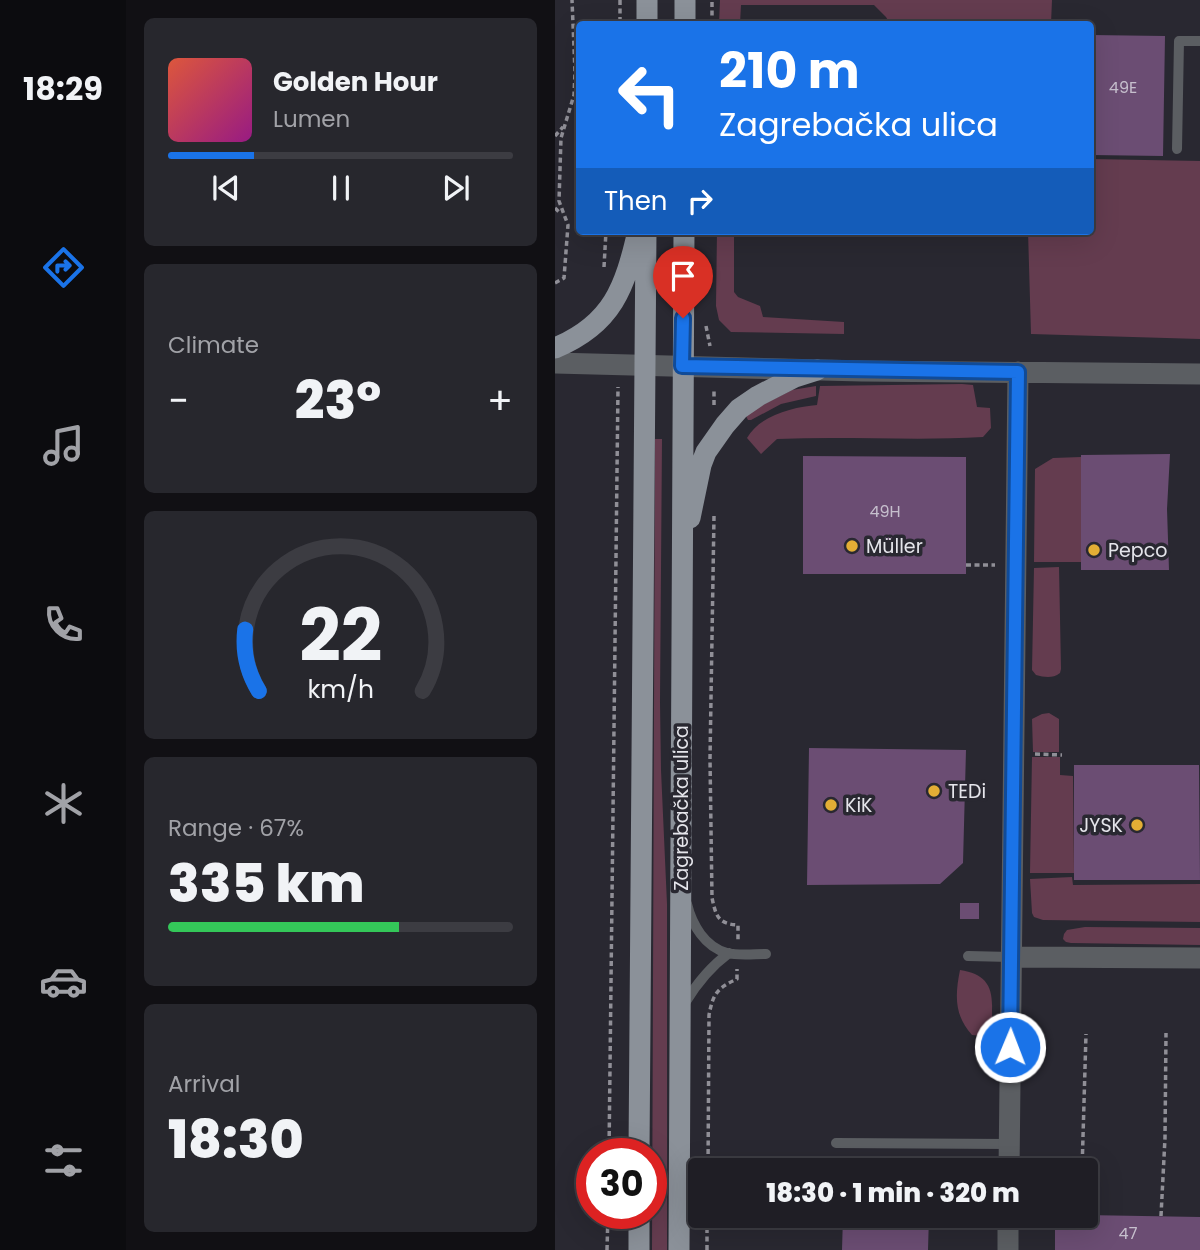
<!DOCTYPE html>
<meta charset="utf-8">
<style>
body{margin:0;font-family:Poppins,sans-serif;background:#27272d;color:#f1f3f6;height:100vh;display:flex;flex-direction:column;font-size:26px;white-space:nowrap}
*{box-sizing:border-box;margin:0}
p{font-size:23px;color:#a1a2a7}
.icon{flex:none;width:38px;height:38px;fill:none;stroke:currentColor;stroke-width:2;stroke-linecap:round;stroke-linejoin:round}
.map{position:relative;flex:1;overflow:hidden}
.sheet{display:flex;flex-direction:column;gap:18px;padding:18px;background:#111014;width:429px}
.sheet>*{flex:none}
.banner{position:absolute;left:21px;top:21px;width:518px;height:214px;border-radius:7px;box-shadow:0 7px 28px #0002,0 0 0 2px #3c3c42;background:#1a73e8;color:#fff;overflow:hidden}
.speed{position:absolute;left:21px;top:1138px;display:flex;gap:14px;font-size:35px;font-weight:700;text-align:center}
.speed>*{display:grid;place-content:center;width:91px;height:91px;border-radius:50%;background:#1f1e25;box-shadow:0 7px 28px #0002,0 0 0 2px #3c3c42;line-height:1}
.speed .limit{border:10px solid #d22;background:#fff;color:#111}
.pin{position:absolute;display:grid;place-items:center;width:60px;height:60px;color:#fff;margin:-72px -30px;border-radius:50% 50% 50% 0;rotate:-45deg;box-shadow:0 0 7px #0007}
.pin .icon{rotate:45deg}
.me{position:absolute;width:77px;margin:-38px;rotate:1deg;stroke-linejoin:round;filter:drop-shadow(0 0 5px #0008)}
.turn{display:flex;align-items:center;gap:24px;height:147px;padding:0 28px;font-size:32px}
.turn .icon{width:91px;height:91px;stroke-width:2.5}
.turn b{display:block;font-size:49px;line-height:60px}
.then{display:flex;align-items:center;height:66px;padding:0 28px;background:#0003;gap:14px;font-size:26px}
.big{font-size:52px;font-weight:800;line-height:1.1}
.sheet .card{flex:1;display:flex;flex-direction:column;justify-content:center;gap:10px;min-width:0;padding:0 24px;border-radius:10px;background:#27272d}
.sheet .dial{align-items:center;gap:0}
.dial svg{height:182px;overflow:visible;fill:none;stroke:#3c3c42;stroke-width:7;stroke-linecap:round;text-anchor:middle}
.dial text{fill:#f1f3f6;stroke:none}
.song{display:flex;align-items:center;gap:21px}
.cover{width:84px;height:84px;border-radius:10px;background:linear-gradient(135deg,hsl(10 70% 55%),hsl(310 70% 35%))}
.played{height:7px;border-radius:4px;background:linear-gradient(90deg,#1a73e8 25%,#3c3c42 25%)}
.keys{display:flex;justify-content:space-around;direction:ltr}
.heat{display:flex;justify-content:space-between;align-items:center;font-size:38px;direction:ltr}
.charge{height:10px;border-radius:5px;background:linear-gradient(90deg,#34c759 67%,#3c3c42 0)}
.trip{position:absolute;left:133px;top:1158px;width:410px;height:70px;border-radius:7px;background:#1f1e25;box-shadow:0 7px 28px #0002,0 0 0 2px #3c3c42;font-weight:800;line-height:70px;text-align:center}
main{display:flex;flex:1;min-height:0}
.tab-bar{display:flex;flex-direction:column;width:126px;justify-content:space-around;align-items:center;background:#0c0c0f;color:#a1a2a7}
.tab-bar .icon{width:49px;height:49px}
.tab-bar .current{color:#1a73e8}
.tab-bar b{font-size:32px;color:#f1f3f6}
.map>svg:first-child{display:block}
.green{fill:#643c4f}
.building{fill:#6b4d73}
.lines{fill:none;stroke-linecap:round;stroke-linejoin:round}
.path{stroke:#908f97;stroke-width:3.5;stroke-dasharray:5 3.5;stroke-linecap:butt}
.lane{stroke:#5b5e62;stroke-width:10}
.street{stroke:#5b5e62;stroke-width:21}
.primary{stroke:#8b9199;stroke-width:21}
.route-casing{stroke:#114b97;stroke-width:18}
.route{stroke:#1a73e8;stroke-width:12}
.poi-dot{fill:#e3ae35;stroke:#292831;stroke-width:2.5}
.labels{text-anchor:middle;dominant-baseline:central;stroke-width:7;stroke-linejoin:round;paint-order:stroke}
.number-label{font-size:16px;fill:#c6bfcd}
.poi-label{font-size:19px;fill:#e5e5eb;stroke:#292831;text-anchor:start}
.street-label{font-size:19px;fill:#e5e5eb;stroke:#292831}
</style>
<main>
<nav class="tab-bar">
<b>18:29</b>
<svg class="icon current" aria-label="directions" viewBox="0 0 24 24"><path d="M12 3l9 9-9 9-9-9zM9 14v-3h6M13 9l2 2-2 2"/></svg>
<svg class="icon" aria-label="music" viewBox="0 0 24 24"><path d="M9 18V5l10-2v13"/><circle cx="6" cy="18" r="3"/><circle cx="16" cy="16" r="3"/></svg>
<svg class="icon" aria-label="phone" viewBox="0 0 24 24"><path d="M5 4h4l2 5-3 2q2 4 5 5l2-3 5 2v4C11 20 4 13 5 4z"/></svg>
<svg class="icon" aria-label="climate" viewBox="0 0 24 24"><path d="M12 3v18M4 7l16 10M4 17L20 7"/></svg>
<svg class="icon" aria-label="car" viewBox="0 0 24 24"><path d="M5 17H2v-5l4-1 3-4h7l3 4 3 1v5h-3M9 17h6M6 11h13"/><circle cx="7" cy="17" r="2"/><circle cx="17" cy="17" r="2"/></svg>
<svg class="icon" aria-label="filters" viewBox="0 0 24 24"><path d="M4 7h16M4 17h16"/><circle cx="9" cy="7" r="2"/><circle cx="15" cy="17" r="2"/></svg>
</nav>
<section class="sheet">
<div class="card">
<div class="song"><i class="cover"></i><div><b>Golden Hour</b><p>Lumen</p></div></div>
<div class="played"></div>
<div class="keys"><svg class="icon" aria-label="previous" viewBox="0 0 24 24"><path d="M18 5L8 12l10 7zM5 5v14"/></svg><svg class="icon" aria-label="pause" viewBox="0 0 24 24"><path d="M8 5v14M16 5v14"/></svg><svg class="icon" aria-label="next" viewBox="0 0 24 24"><path d="M6 5l10 7-10 7zM19 5v14"/></svg></div>
</div>
<div class="card"><p>Climate</p>
<div class="heat"><a>−</a><b class="big">23°</b><a>+</a></div>
</div>
<div class="card dial"><svg viewBox="0 0 100 80">
<path d="M14 69A42 42 0 1 1 86 69"/>
<path d="M14 69A42 42 0 0 1 8 42" stroke="#1a73e8"/>
<text x="50" y="56" font-size="32" font-weight="700">22</text>
<text x="50" y="72" font-size="11">km/h</text>
</svg></div>
<div class="card"><p>Range · 67%</p><b class="big">335 km</b><div class="charge"></div></div>
<div class="card"><p>Arrival</p><b class="big">18:30</b></div>
</section>
<div class="map">
<svg width="646" height="1250" viewBox="0 0 646 1250">
<rect width="100%" height="100%" fill="#292831"/>
<!-- green -->
<path class="green" d="M165 0H497L496 24H445V21H355V24H335L331 17 319 5H186L185 24H164Z
M536 159 645 161V339L476 334 473 231H536Z
M162 231H179V292L183 297 205 306 208 317 289 322V334L176 332 164 320 161 306Z
M407 384 418 385 422 407 435 408 436 428 428 437C360 441 291 436 222 439L206 454 192 438C205 415 239 407 262 405L265 386Z
M261 386V396L226 404 196 420H193L190 414 237 390Z
M100 439H107L105 702 106 770 112 904V1250H97Z
M526 457V562H479L480 469 498 458Z
M504 567 506 669 505 673C497 679 489 677 481 675L477 670 479 568Z
M494 713 504 719V752H478L477 719 487 714Z
M477 757H505V775L518 776 519 873H475Z
M517 877 518 885 645 884V922L488 920 479 917 477 913 475 879Z
M530 927 645 928V945L516 943 511 942 508 939 509 934 512 930Z
M405 970C430 974 438 985 437 1010 437 1015 438 1022 435 1027 433 1030 430 1033 428 1036L417 1035C399 1015 400 995 405 970Z"/>
<!-- building -->
<path class="building" d="M355 21H445V24H355Z
M536 35 610 36 608 156 536 155Z
M339 231H446L445 237 339 236Z
M615 454 612 509 614 570H526V455Z
M248 456 411 457V574H248Z
M254 748 411 750 408 863 385 884 252 885Z
M519 765H644L645 880H519Z
M405 903H424V919H405Z
M530 1215 646 1217V1250H500V1216Z
M288 1216H374L373 1250H287Z"/>
<g class="lines">
<!-- path -->
<path class="path" d="M65 0V24
M157 24V0
M0 136 8 127
M0 208 6 214
M49 267 51 231
M0 283 9 278 13 225 4 201 6 138 19 95 20 72 17 0
M151 326 155 346
M159 405V388
M159 516 155 759 157 898C161 916 163 924 183 925V940
M411 565H440
M480 754 507 755
M54 1153 63 387
M153 1171 154 1015C158 994 162 988 182 979V969
M527 1171 531 1034
M606 1216 610 1138 611 1033
M52 1250 53 1213
M152 1250V1216"/>
<!-- lane -->
<path class="lane" d="M622 149 624 41H646
M132 904C137 925 150 947 172 953 184 956 199 954 211 954
M413 956 456 957
M130 1003C142 983 155 967 174 953
M281 1143 454 1144"/>
<!-- street -->
<path class="street" d="M0 363 307 371 646 374
M456 957 646 958
M454 1171 463 372
M453 1250V1216"/>
<!-- primary -->
<path class="primary" d="M92 24V0
M130 24V0
M0 348C58 324 70 287 83 231
M135 518 146 465 151 452 170 425 184 409 203 396 240 377 262 370
M84 1153 91 231
M84 1250V1213
M124 1250 129 231"/>
</g>
<g class="lines">
<!-- route casing -->
<g class="route-casing">
<path id="route" d="M128 318 127 366 463 372 455 1047"/>
</g>
<!-- route -->
<use href="#route" class="route"/>
</g>
<!-- markers -->
<g class="poi-dot">
<circle cx="297" cy="546" r="7"/>
<circle cx="539" cy="550" r="7"/>
<circle cx="379" cy="791" r="7"/>
<circle cx="276" cy="805" r="7"/>
<circle cx="582" cy="825" r="7"/>
</g>
<g class="labels">
<!-- number labels -->
<g class="number-label">
<text x="568" y="87">49E</text>
<text x="330" y="511">49H</text>
<text x="573" y="1233">47</text>
</g>
<!-- poi labels -->
<g class="poi-label">
<text x="311" y="546">Müller</text>
<text x="553" y="550">Pepco</text>
<text x="393" y="791">TEDi</text>
<text x="290" y="805">KiK</text>
<text x="568" y="825" text-anchor="end">JYSK</text>
</g>
<!-- street labels -->
<g class="street-label">
<text transform="translate(126 808) rotate(-90)">Zagrebačka ulica</text>
</g>
</g>
</svg>
<div class="speed"><div class="limit">30</div></div>
<div class="pin" style="left:128px;top:318px;background:#d93025"><svg class="icon" aria-label="arrive" viewBox="0 0 24 24"><path d="M6 21V4h12l-3 4 3 4H6"/></svg></div>
<svg class="me" style="left:455px;top:1047px" viewBox="-20 -20 40 40"><circle r="17" fill="#1a73e8" stroke="#fff" stroke-width="3"/><path d="M0-11L8 9 0 5-8 9z" fill="#fff"/></svg>
<div class="trip">18:30 · 1 min · 320 m</div>
<div class="banner">
<div class="turn"><svg class="icon" aria-label="left" viewBox="0 0 24 24"><path d="M17 20v-9H6M10 6l-5 5 5 5"/></svg><div><b>210 m</b>Zagrebačka ulica</div></div>
<div class="then">Then<svg class="icon" aria-label="right" viewBox="0 0 24 24"><path d="M7 20v-9h11M14 6l5 5-5 5"/></svg></div>
</div>
</div>
</main>
